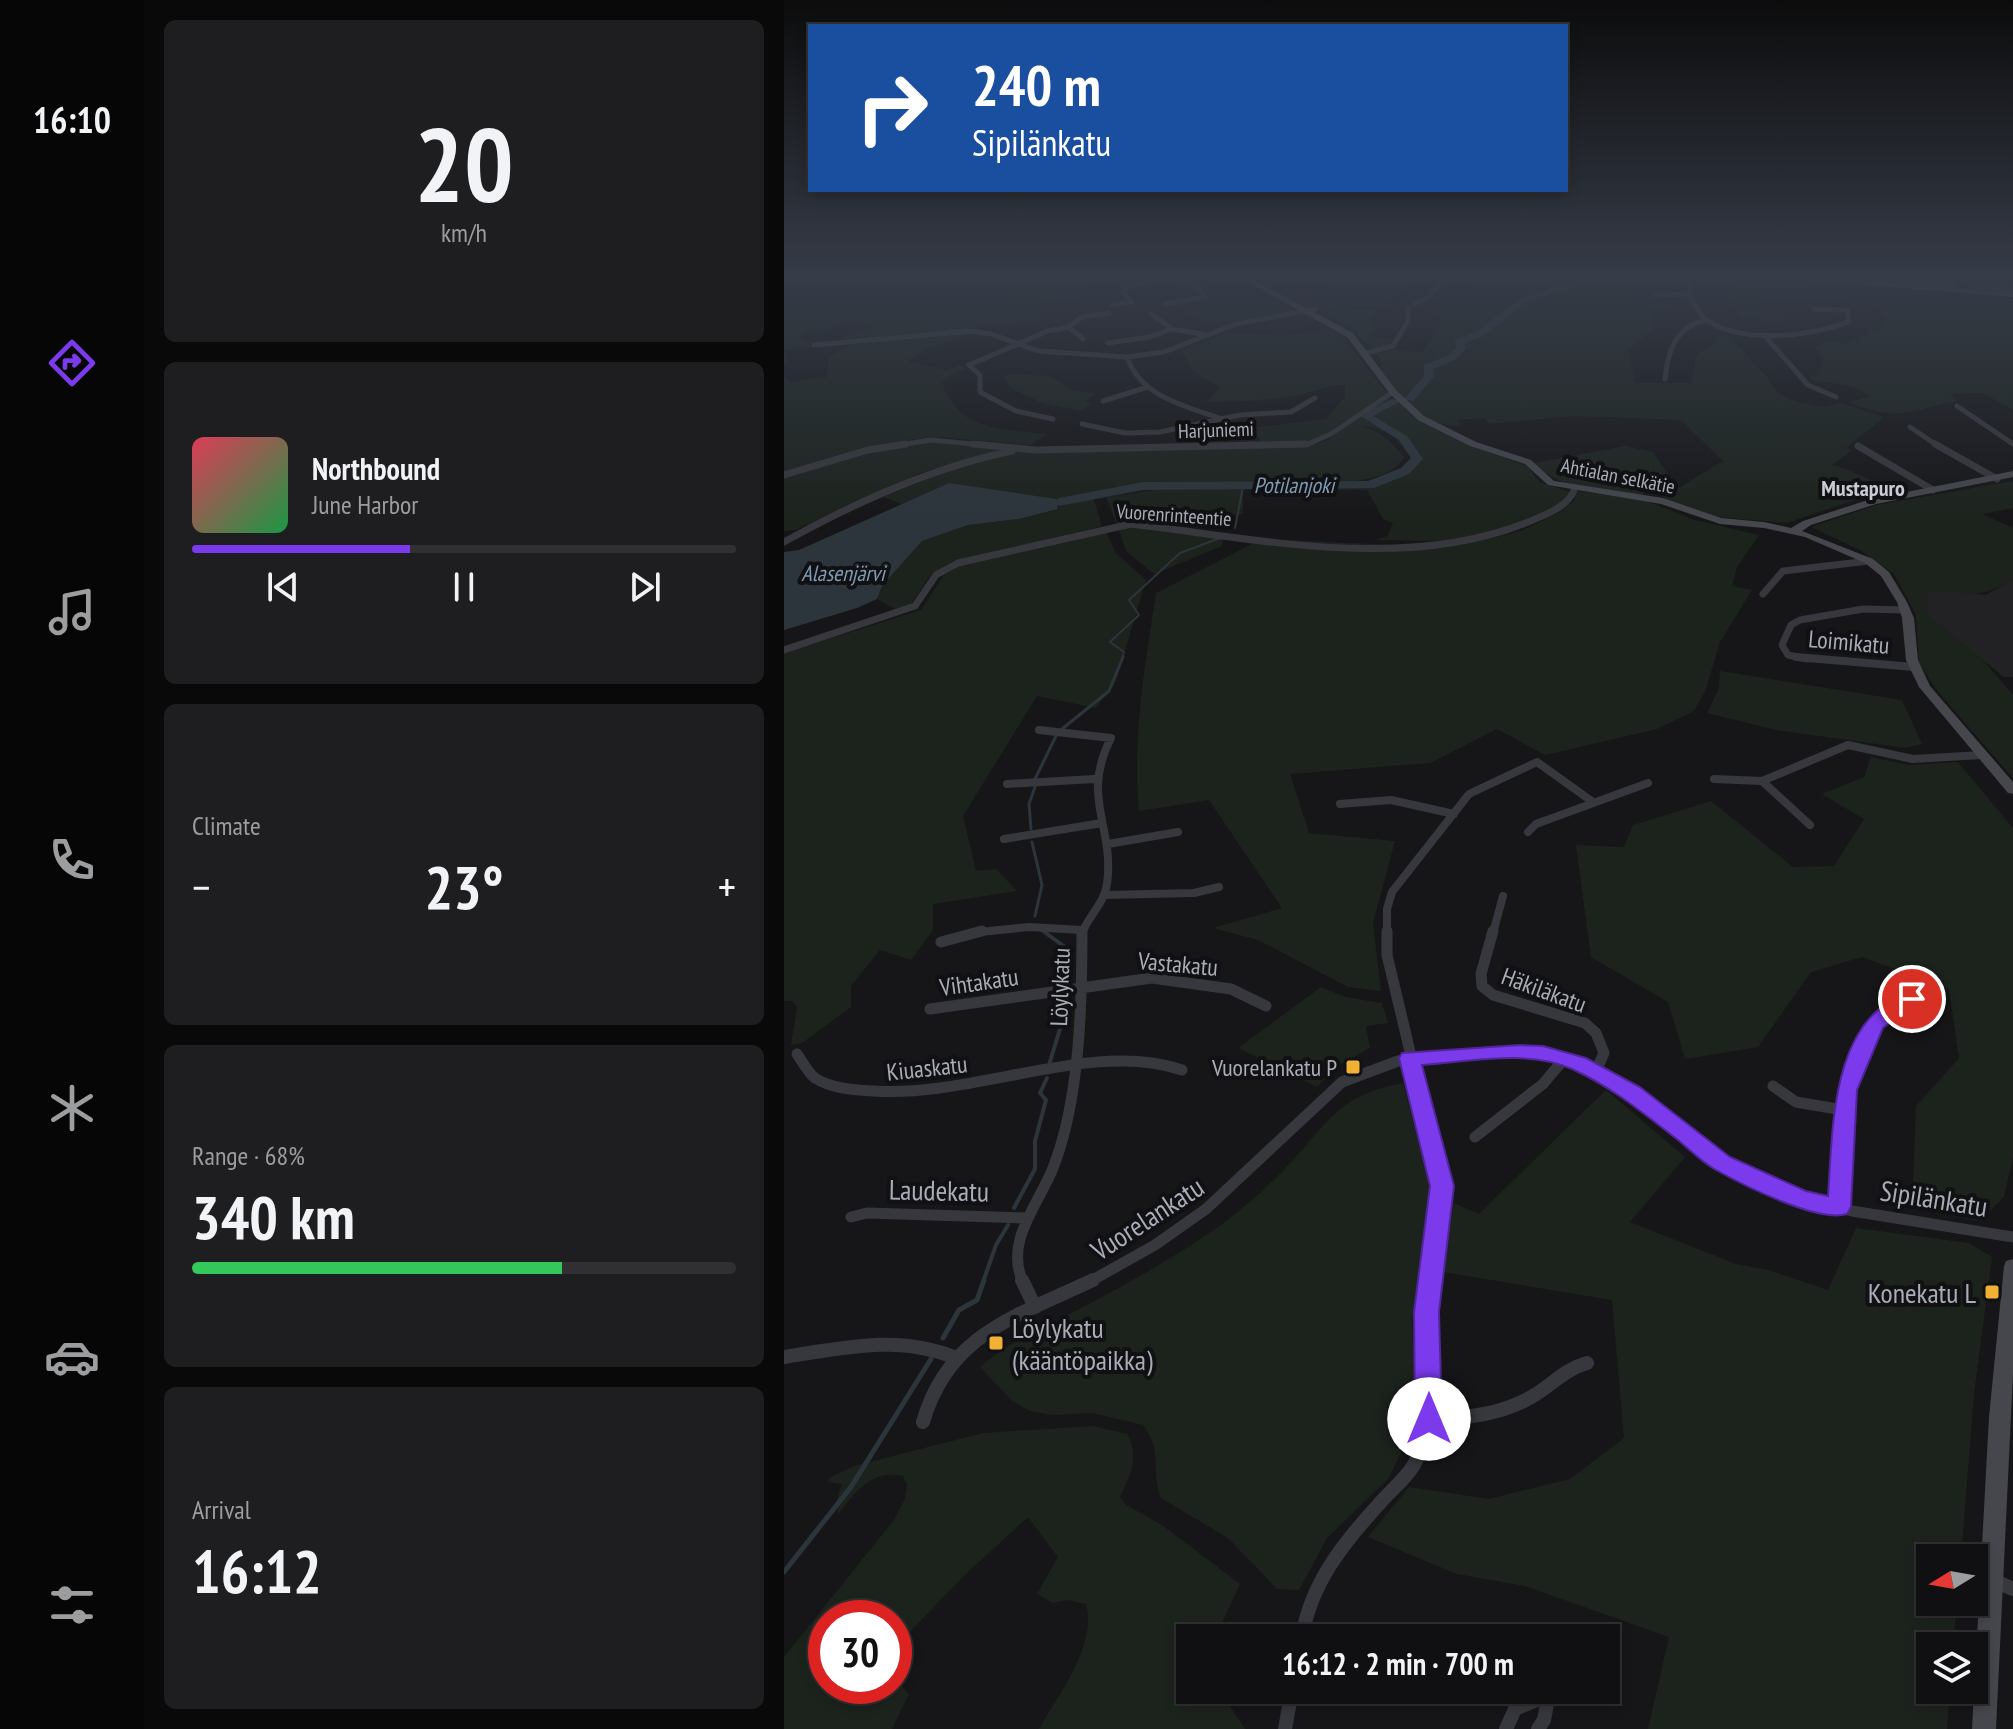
<!DOCTYPE html>
<meta charset="utf-8">
<style>
body{margin:0;font-family:"PT Sans Narrow",sans-serif;background:#1e1e20;color:#f1f3f6;height:100vh;display:flex;flex-direction:column;font-size:30px;white-space:nowrap}
*{box-sizing:border-box;margin:0}
p{font-size:26px;color:#9c9d9f}
.icon{flex:none;width:44px;height:44px;fill:none;stroke:currentColor;stroke-width:2;stroke-linecap:round;stroke-linejoin:round}
.map{position:relative;flex:1;overflow:hidden}
.drawer{display:flex;flex-direction:column;gap:20px;padding:20px;background:#09090a;width:640px}
.drawer>*{flex:none}
.hud{position:absolute;left:24px;top:24px;width:760px;height:168px;border-radius:0px;box-shadow:0 4px 12px #0003,0 0 0 2px #303032;background:#1a4fa0;color:#fff;overflow:hidden}
.needle{width:52px;rotate:259deg}
.fabs{position:absolute;left:1132px;top:1544px;display:grid;gap:16px}
.fabs a{display:grid;place-items:center;width:72px;height:72px;border-radius:0px;background:#101012;box-shadow:0 4px 12px #0003,0 0 0 2px #303032;font-size:40px}
.speed{position:absolute;left:24px;top:1600px;display:flex;gap:16px;font-size:40px;font-weight:700;text-align:center}
.speed>*{display:grid;place-content:center;width:104px;height:104px;border-radius:50%;background:#101012;box-shadow:0 4px 12px #0003,0 0 0 2px #303032;line-height:1}
.speed .limit{border:12px solid #d22;background:#fff;color:#111}
.pin{position:absolute;display:grid;place-items:center;width:68px;height:68px;color:#fff;margin:-34px;border:4px solid #fff;border-radius:50%;box-shadow:0 2px 8px #0007}
.me{position:absolute;width:88px;margin:-44px;rotate:0deg;stroke-linejoin:round;filter:drop-shadow(0 0 6px #0008)}
.turn{display:flex;align-items:center;gap:28px;height:168px;padding:0 32px;font-size:36px}
.turn .icon{width:104px;height:104px;stroke-width:2.5}
.turn b{display:block;font-size:56px;line-height:68px}
.big{font-size:60px;font-weight:600;line-height:1.1}
.drawer .widget{flex:1;display:flex;flex-direction:column;justify-content:center;gap:12px;min-width:0;padding:0 28px;border-radius:12px;background:#1e1e20}
.drawer .dial{align-items:center;gap:0}
.dial b{font-size:104px;line-height:1}
.song{display:flex;align-items:center;gap:24px}
.cover{width:96px;height:96px;border-radius:12px;background:linear-gradient(135deg,hsl(350 70% 55%),hsl(140 70% 35%))}
.played{height:8px;border-radius:4px;background:linear-gradient(90deg,#7c3aed 40%,#303032 40%)}
.keys{display:flex;justify-content:space-around;direction:ltr}
.heat{display:flex;justify-content:space-between;align-items:center;font-size:44px;direction:ltr}
.charge{height:12px;border-radius:6px;background:linear-gradient(90deg,#34c759 68%,#303032 0)}
.trip{position:absolute;left:392px;top:1624px;width:444px;height:80px;border-radius:0px;background:#101012;box-shadow:0 4px 12px #0003,0 0 0 2px #303032;font-weight:600;line-height:80px;text-align:center}
main{display:flex;flex:1;min-height:0}
.tabs{display:flex;flex-direction:column;width:144px;justify-content:space-around;align-items:center;background:#060607;color:#9c9d9f}
.tabs .icon{width:56px;height:56px}
.tabs .on{color:#7c3aed}
.tabs b{font-size:36px;color:#f1f3f6}
.map>svg:first-child{display:block}
.built{fill:#222225}
.green{fill:#1c231d}
.water{fill:#2c353c}
.lines{fill:none;stroke-linecap:round;stroke-linejoin:round}
.stream-far3{stroke:#2c353c;stroke-width:2}
.stream-far2{stroke:#2c353c;stroke-width:3}
.stream-far1{stroke:#2c353c;stroke-width:4}
.stream{stroke:#2c353c;stroke-width:5}
.river{fill:#2c353c;fill-rule:evenodd}
.street-far4{stroke:#37383d;stroke-width:5}
.street-far3{stroke:#37383d;stroke-width:7}
.street-far2{stroke:#37383d;stroke-width:8}
.street-far1{stroke:#37383d;stroke-width:11}
.street{stroke:#37383d;stroke-width:14}
.secondary{fill:#45474d;fill-rule:evenodd}
.route{fill:#7c3aed;stroke:#51269a;stroke-width:2}
.poi-dot{fill:#f2b134;stroke:#111113;stroke-width:3}
.labels{text-anchor:middle;dominant-baseline:central;stroke-width:8;stroke-linejoin:round;paint-order:stroke}
.far-street-label{font-size:20px;fill:#a8adb8;stroke:#111113}
.far-water-label{font-size:22px;font-style:italic;fill:#7f9bb3;stroke:#111113}
.far-neighbourhood-label{font-size:22px;font-weight:bold;fill:#c9ccd4;stroke:#111113}
.street-label{font-size:24px;fill:#a8adb8;stroke:#111113}
.poi-label{font-size:24px;fill:#a8adb8;stroke:#111113;text-anchor:end}
.near-street-label{font-size:28px;fill:#a8adb8;stroke:#111113}
.near-poi-label{font-size:28px;fill:#a8adb8;stroke:#111113;text-anchor:end}
</style>
<main>
<nav class="tabs">
<b>16:10</b>
<svg class="icon on" aria-label="directions" viewBox="0 0 24 24"><path d="M12 3l9 9-9 9-9-9zM9 14v-3h6M13 9l2 2-2 2"/></svg>
<svg class="icon" aria-label="music" viewBox="0 0 24 24"><path d="M9 18V5l10-2v13"/><circle cx="6" cy="18" r="3"/><circle cx="16" cy="16" r="3"/></svg>
<svg class="icon" aria-label="phone" viewBox="0 0 24 24"><path d="M5 4h4l2 5-3 2q2 4 5 5l2-3 5 2v4C11 20 4 13 5 4z"/></svg>
<svg class="icon" aria-label="climate" viewBox="0 0 24 24"><path d="M12 3v18M4 7l16 10M4 17L20 7"/></svg>
<svg class="icon" aria-label="car" viewBox="0 0 24 24"><path d="M5 17H2v-5l4-1 3-4h7l3 4 3 1v5h-3M9 17h6M6 11h13"/><circle cx="7" cy="17" r="2"/><circle cx="17" cy="17" r="2"/></svg>
<svg class="icon" aria-label="filters" viewBox="0 0 24 24"><path d="M4 7h16M4 17h16"/><circle cx="9" cy="7" r="2"/><circle cx="15" cy="17" r="2"/></svg>
</nav>
<section class="drawer">
<div class="widget dial"><b>20</b><p>km/h</p></div>
<div class="widget">
<div class="song"><i class="cover"></i><div><b>Northbound</b><p>June Harbor</p></div></div>
<div class="played"></div>
<div class="keys"><svg class="icon" aria-label="previous" viewBox="0 0 24 24"><path d="M18 5L8 12l10 7zM5 5v14"/></svg><svg class="icon" aria-label="pause" viewBox="0 0 24 24"><path d="M8 5v14M16 5v14"/></svg><svg class="icon" aria-label="next" viewBox="0 0 24 24"><path d="M6 5l10 7-10 7zM19 5v14"/></svg></div>
</div>
<div class="widget"><p>Climate</p>
<div class="heat"><a>−</a><b class="big">23°</b><a>+</a></div>
</div>
<div class="widget"><p>Range · 68%</p><b class="big">340 km</b><div class="charge"></div></div>
<div class="widget"><p>Arrival</p><b class="big">16:12</b></div>
</section>
<div class="map">
<svg width="1229" height="1729" viewBox="0 0 1229 1729">
<rect width="100%" height="100%" fill="#161618"/>
<!-- built -->
<path class="built" d="M1229 579V677H1220L1142 614V598L1145 592 1163 590 1202 595Z"/>
<!-- green -->
<path class="green" d="M0 278H336L308 283 297 291 300 297 252 303 258 319 216 328 200 325 183 329 62 340 56 338 90 327 70 320 34 331 26 329 15 336 28 347 1 350 5 361 0 367Z
M563 278H625L627 285 601 301 608 306H545V298L568 295 565 289 538 282Z
M692 278H903L900 285 851 287 863 303H885L886 308 868 310 869 329 844 351 852 383H907L913 354 931 344 933 336 944 335 983 377 991 390 1006 400 1038 407 1057 403 1100 417 1063 447 1067 451 1048 465C1069 469 1089 483 1110 491L1074 499 1003 523 933 517 878 498 939 461 897 420 788 416 705 424 700 418 674 420 677 426C642 428 614 395 594 368L599 363 592 354 611 350 639 352 657 322 652 309C674 308 679 294 692 278Z
M914 278 1229 298V410L1199 393 1167 394 1174 402C1136 405 1116 426 1066 402L1087 396 1067 386 1028 380 1026 376 1035 375 1039 359 1031 347 1048 340 1062 344 1095 329 1102 318 1094 305 1063 304 1061 299 981 298 975 306 978 313 1006 317 994 323 958 318 935 285H911Z
M484 297 508 309C482 318 424 330 403 313L436 303 435 300Z
M556 308 593 310 586 316 590 328 588 337 608 339 604 348 590 351 569 329 543 314Z
M520 319 558 336 603 393 538 437 522 442H478L467 428 542 419 561 397V385C544 385 534 390 518 394 487 402 454 401 423 402L436 387 409 371 398 350 442 333 500 335 542 331Z
M164 333 188 334 145 348 124 361 162 370 175 365 184 370 172 372 158 383C175 432 218 429 263 434L247 445 155 437 122 440 0 473V373L5 382 43 377 44 358 67 344Z
M227 374 266 376 286 389 312 394 301 402 307 404 297 411 258 403 226 388 220 376Z
M600 399H610L627 414 684 445 743 466 755 482 786 492 784 499 736 527 666 541 592 540 603 536 609 523 599 519 583 490 459 489V514L421 518 419 528 332 523 322 497 379 489 573 487 602 480 630 464C617 440 605 427 577 426 595 431 606 440 620 457 602 492 518 481 484 480V485L376 486 374 482 275 502 165 483 118 504 99 497 188 461 236 451 522 446 542 441Z
M145 442 221 448 137 473 12 530 0 531V476L86 451Z
M841 446 869 452 885 476 857 495C819 490 778 492 750 463Z
M1229 481V508L1198 514 1229 528V579C1189 603 1187 589 1145 592L1142 614 1197 658 1229 695V778L1155 693 1135 663 1132 615 1110 574 1076 550 1027 527 1093 505Z
M794 491 859 500 911 520 975 535 953 567 948 586 968 590 936 642 921 692 910 711 873 729 761 755 713 729 646 763 506 774 525 833 611 841 589 923 597 991 564 987 474 940 429 928 498 908 425 800 355 811C348 737 361 666 372 593L478 539 611 545 705 539 739 530 774 513 790 501Z
M310 499 318 526 172 562 147 574 126 606 115 611 93 599 98 586 138 541 184 525 235 519 274 509 275 503Z
M351 526 439 536 438 546 370 574 342 551 334 527Z
M321 529 332 553 362 580 332 681 312 708 253 696 179 816 192 871 212 869 233 891 149 904V930L127 960 96 950 67 986V1007L18 1043 7 1045 13 1007 9 1001H0V653L137 610 159 576 176 565Z
M936 671 1118 700 1138 744 1121 748 992 730 923 713 935 688Z
M1087 757 1124 765 1174 762 1229 828V1157L1220 1197 1195 1221 1128 1208 1132 1106 1175 1058 1165 989 1078 957 1027 972 974 1047 901 1059 884 1002 807 957 792 845 840 847 849 825 927 801 1009 867 1050 866 1080 819 1038 794 1080 777Z
M537 987 561 997 598 1003 604 1023 582 1026 586 1048 552 1067 533 1087 454 1048Z
M619 1083 646 1187 628 1322 631 1395 627 1433 604 1479 543 1538 515 1590 493 1589 444 1538 377 1498C366 1470 380 1452 359 1425L308 1413 268 1415 246 1411 228 1401 196 1367 220 1348C293 1310 367 1274 434 1227 456 1211 480 1190 499 1171 543 1126 550 1096 619 1083Z
M822 1090 901 1157 846 1222 952 1264 984 1270 1044 1290 1072 1228 1185 1243 1208 1257 1190 1394 1177 1558H1146V1602H1173L1169 1646H1146V1690H1166L1163 1729H864L885 1637 741 1586 673 1574 584 1537 625 1487 705 1499 786 1479 840 1438 828 1300 659 1272 670 1203 695 1214Z
M309 1426 343 1434C356 1457 346 1474 336 1497L342 1505 378 1525 456 1584 431 1638H406V1690H435L461 1729H255C275 1693 313 1646 302 1604L283 1600 269 1603 253 1594 274 1557 244 1517 185 1571 110 1648V1618H42V1686H110V1677L125 1694 108 1729H0V1657L110 1520 121 1499 123 1484 119 1476C87 1469 72 1492 54 1514L53 1499 58 1484 44 1482 45 1478 70 1466 199 1433Z"/>
<!-- water -->
<path class="water" d="M165 483 272 499 274 509 235 519 184 525 138 541 98 586 93 599 73 608 0 630V552L15 550Z"/>
<g class="lines">
<!-- stream-far3 -->
<path class="stream-far3" d="M451 528 459 487
M338 659 340 652 326 642 355 615 345 600 396 553 439 537"/>
<!-- stream-far2 -->
<path class="stream-far2" d="M278 729 325 691 339 657
M251 779 272 736
M247 829 245 804 251 787
M248 842 258 885 251 916"/>
<!-- stream-far1 -->
<path class="stream-far1" d="M259 931 281 947 283 984
M265 1065 279 1019 281 996
M230 1208 251 1169V1141L262 1100 256 1093 263 1078
M199 1282 212 1245 224 1225"/>
<!-- stream -->
<path class="stream" d="M159 1338 175 1310 193 1300 200 1280
M0 1572 67 1487 147 1359"/>
<!-- river -->
<path class="river" d="M802 278H817L743 302 700 336 680 343 682 348 673 359 649 369 650 376 629 401 620 399 640 376V365L665 355 672 348 671 340 692 332 737 298Z
M1056 278H1078L1080 280 1075 283Z
M1088 278 1170 282 1175 285 1170 288 1086 284 1081 281Z
M1188 283 1229 288V294L1185 288Z
M608 399 617 401 589 416 623 436 639 459 625 474 590 488 359 490 275 506 269 502 275 498 359 482 584 481 617 468 627 458 615 440 575 415Z"/>
<!-- street-far4 -->
<path class="street-far4" d="M908 278 905 294C910 303 914 314 923 320 956 344 1030 337 1065 321L1063 310 1030 309
M1077 278H1095
M870 295 905 294
M382 304 421 297 415 288 395 278
M630 304 648 295 658 278
M328 305 348 302 339 293 342 288 371 278
M367 314 388 329
M285 327 299 339
M980 335 1024 385 1052 397
M324 343 366 337 388 329 424 335
M30 345 187 331 207 334 254 351 343 357 380 352 452 324 532 309
M583 353 609 346 624 321V308
M343 357C357 397 401 406 438 419
M881 379C884 350 892 327 922 320
M319 401 364 387
M1173 406 1229 444
M269 419 232 411 196 392V375L185 365 264 331 285 327 298 317 325 313
M298 424 341 433 376 432 456 415 507 412 531 398
M1126 427 1154 446
M109 446 147 440 210 446
M432 446 524 444 547 434 609 392"/>
<!-- street-far3 -->
<path class="street-far3" d="M189 444 252 450 522 444
M1151 444 1213 479
M1074 446 1149 490
M0 475 84 450 122 444
M0 542C70 503 150 467 228 451
M979 594 999 571 1085 561
M0 650 131 606 152 575 174 563 347 524C475 539 625 573 749 520 765 513 785 506 791 488
M1023 659 1004 655 998 645 1007 625 1016 620 1079 609 1121 610"/>
<!-- street-far2 -->
<path class="street-far2" d="M1012 657 1130 667
M255 730 327 738C296 798 331 827 323 884 320 904 305 915 298 933
M930 779 978 781 1064 745 1129 759 1198 755
M978 781 1026 825
M223 784 310 779
M556 804 607 800 670 814
M744 832 752 824 864 783
M220 839 318 823
M324 844 394 832
M321 895 410 893 435 887
M186 933 245 927 298 930
M603 933V909L608 892 685 794 753 762 809 802
M709 933 719 896"/>
<!-- street-far1 -->
<path class="street-far1" d="M603 931V955L658 1186 646 1282
M709 931 697 974 698 986 709 995 801 1023 812 1033 820 1053 812 1071
M157 942 198 931
M146 1009 368 978 447 989 482 1006
M13 1054C18 1061 24 1073 31 1078 48 1089 71 1090 90 1091 190 1098 308 1039 398 1070
M989 1086 1012 1102 1059 1110
M691 1137 759 1084 780 1059
M1055 1207 1062 1090 1090 1024 1128 999
M67 1217 83 1213 243 1218
M239 1282C220 1241 255 1204 269 1168 296 1100 298 1003 298 931
M305 1282 371 1245 422 1209 558 1082 614 1061 704 1052 762 1054 813 1072 939 1164 1005 1195 1068 1211 1229 1237"/>
<!-- street -->
<path class="street" d="M238 1280 251 1307
M0 1357C59 1348 115 1334 172 1358
M645 1419C682 1418 717 1415 749 1396 768 1385 781 1369 803 1363
M139 1422C164 1334 233 1316 309 1280
M1209 1580 1229 1589
M518 1638C526 1584 560 1542 596 1503 607 1490 625 1476 632 1461 657 1406 638 1340 646 1280
M501 1729 508 1690
M722 1729 731 1709 765 1695
M754 1729 760 1720 765 1693"/>
<!-- secondary -->
<path class="secondary" d="M457 278H466L569 333 612 390 640 416 692 442 747 460 770 481 879 498 937 518 980 522 1007 528 1019 521 1087 499 1229 471V477L1092 504 1027 525 1018 531 1089 559 1105 572 1123 602 1130 618 1134 660 1146 686 1229 782V794L1224 793 1135 687 1122 660 1118 618 1113 602 1097 576 1081 563 1021 537 980 528 936 524 877 504 764 485 741 464 686 446 634 420 606 394 563 337Z
M998 278H1034L1229 293V297Z
M1229 1259V1374L1212 1729H1188L1205 1417 1220 1266 1222 1261Z"/>
</g>
<!-- sky -->
<linearGradient id="sky" x2="0" y2="1"><stop stop-color="#0c0c0d"/><stop offset="0.53" stop-color="#363c48"/><stop offset="1" stop-color="#363c48" stop-opacity="0"/></linearGradient>
<rect width="1229" height="520" fill="url(#sky)"/>
<!-- route -->
<path class="route" d="M1128 992 1139 999 1099 1028 1073 1090 1067 1207 1063 1214C1034 1223 959 1185 932 1170 919 1163 906 1150 894 1140 860 1114 828 1087 788 1069 744 1049 685 1062 638 1065L670 1186 655 1312 658 1419 654 1427 645 1431 635 1427 631 1419 630 1312 646 1186 615 1058 618 1053 736 1045 759 1046 802 1058 856 1087 946 1157 1022 1191 1044 1196C1049 1129 1046 1014 1128 992Z"/>
<!-- markers -->
<g class="poi-dot">
<rect x="561" y="1059" width="16" height="16" rx="4"/>
<rect x="1200" y="1284" width="16" height="16" rx="4"/>
<rect x="204" y="1335" width="16" height="16" rx="4"/>
</g>
<g class="labels">
<!-- far-street labels -->
<g class="far-street-label">
<text transform="translate(432 430) rotate(-2)">Harjuniemi</text>
<text transform="translate(834 476) rotate(11)">Ahtialan selkätie</text>
<text transform="translate(390 515) rotate(4)">Vuorenrinteentie</text>
</g>
<!-- far-water labels -->
<g class="far-water-label">
<text x="510" y="485">Potilanjoki</text>
<text x="59" y="573">Alasenjärvi</text>
</g>
<!-- far-neighbourhood labels -->
<g class="far-neighbourhood-label">
<text x="1079" y="488">Mustapuro</text>
</g>
<!-- street labels -->
<g class="street-label">
<text transform="translate(1065 642) rotate(5)">Loimikatu</text>
<text transform="translate(394 964) rotate(5)">Vastakatu</text>
<text transform="translate(195 982) rotate(-8)">Vihtakatu</text>
<text transform="translate(276 987) rotate(-88)">Löylykatu</text>
<text transform="translate(760 990) rotate(20)">Häkiläkatu</text>
<text transform="translate(143 1068) rotate(-6)">Kiuaskatu</text>
</g>
<!-- poi labels -->
<g class="poi-label">
<text x="553" y="1067">Vuorelankatu P</text>
</g>
<!-- near-street labels -->
<g class="near-street-label">
<text transform="translate(155 1190) rotate(1)">Laudekatu</text>
<text transform="translate(1150 1198) rotate(9)">Sipilänkatu</text>
<text transform="translate(363 1218) rotate(-33)">Vuorelankatu</text>
</g>
<!-- near-poi labels -->
<g class="near-poi-label">
<text x="1192" y="1292">Konekatu L</text>
<text x="228" y="1327" text-anchor="start">Löylykatu<tspan x="228" dy="32">(kääntöpaikka)</tspan></text>
</g>
</g>
</svg>
<div class="fabs">
<a><svg class="needle" viewBox="-14 -14 28 28"><path d="M0-13l5 13h-10z" fill="#e53935"/><path d="M0 13l5-13h-10z" fill="#9c9d9f"/></svg></a>
<a><svg class="icon" aria-label="layers" viewBox="0 0 24 24"><path d="M12 4l9 5-9 5-9-5zM3 14l9 5 9-5"/></svg></a>
</div>
<div class="speed"><div class="limit">30</div></div>
<div class="pin" style="left:1128px;top:999px;background:#d93025"><svg class="icon" aria-label="arrive" viewBox="0 0 24 24"><path d="M6 21V4h12l-3 4 3 4H6"/></svg></div>
<svg class="me" style="left:645px;top:1419px" viewBox="-20 -20 40 40"><circle r="19" fill="#fff"/><path d="M0-13L10 11 0 6-10 11z" fill="#7c3aed"/></svg>
<div class="trip">16:12 · 2 min · 700 m</div>
<div class="hud">
<div class="turn"><svg class="icon" aria-label="right" viewBox="0 0 24 24"><path d="M7 20v-9h11M14 6l5 5-5 5"/></svg><div><b>240 m</b>Sipilänkatu</div></div>
</div>
</div>
</main>
